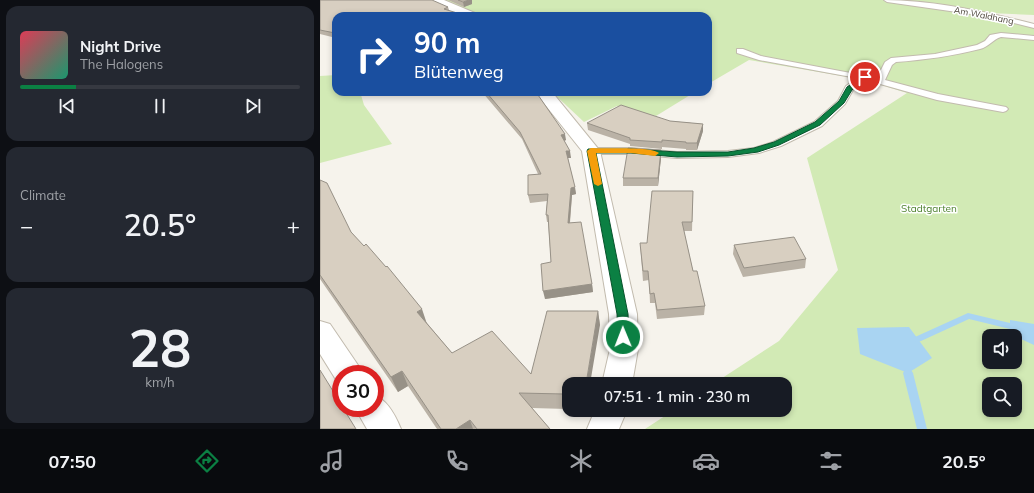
<!DOCTYPE html>
<meta charset="utf-8">
<style>
body{margin:0;font-family:Mulish,sans-serif;background:#242831;color:#f1f3f6;height:100vh;display:flex;flex-direction:column;font-size:15px;white-space:nowrap}
*{box-sizing:border-box;margin:0}
p{font-size:13px;color:#9ea1a6}
.icon{flex:none;width:22px;height:22px;fill:none;stroke:currentColor;stroke-width:2;stroke-linecap:round;stroke-linejoin:round}
.map{position:relative;flex:1;overflow:hidden}
.details{display:flex;flex-direction:column;gap:6px;padding:6px;background:#0d0f14;width:320px}
.details>*{flex:none}
.guide{position:absolute;left:12px;top:12px;width:380px;height:84px;border-radius:12px;box-shadow:0 2px 6px #0003;background:#1a4fa0;color:#fff;overflow:hidden}
.buttons{position:absolute;left:662px;top:329px;display:grid;gap:8px}
.buttons a{display:grid;place-items:center;width:40px;height:40px;border-radius:8px;background:#171b24;box-shadow:0 2px 6px #0003;font-size:20px}
.speed{position:absolute;left:12px;top:365px;display:flex;gap:8px;font-size:20px;font-weight:700;text-align:center}
.speed>*{display:grid;place-content:center;width:52px;height:52px;border-radius:50%;background:#171b24;box-shadow:0 2px 6px #0003;line-height:1}
.speed .limit{border:6px solid #d22;background:#fff;color:#111}
.pin{position:absolute;display:grid;place-items:center;width:34px;height:34px;color:#fff;margin:-17px;border:2px solid #fff;border-radius:50%;box-shadow:0 1px 4px #0007}
.me{position:absolute;width:44px;margin:-22px;rotate:359deg;stroke-linejoin:round;filter:drop-shadow(0 0 3px #0008)}
.turn{display:flex;align-items:center;gap:14px;height:84px;padding:0 16px;font-size:18px}
.turn .icon{width:52px;height:52px;stroke-width:2.5}
.turn b{display:block;font-size:28px;line-height:34px}
.big{font-size:30px;font-weight:600;line-height:1.1}
.details .card{flex:1;display:flex;flex-direction:column;justify-content:center;gap:6px;min-width:0;padding:0 14px;border-radius:12px;background:#242831}
.details .dial{align-items:center;gap:0}
.dial b{font-size:52px;line-height:1}
.song{display:flex;align-items:center;gap:12px}
.cover{width:48px;height:48px;border-radius:6px;background:linear-gradient(135deg,hsl(350 70% 55%),hsl(160 70% 35%))}
.played{height:4px;border-radius:2px;background:linear-gradient(90deg,#0b8043 20%,#363941 20%)}
.keys{display:flex;justify-content:space-around;direction:ltr}
.heat{display:flex;justify-content:space-between;align-items:center;font-size:22px;direction:ltr}
.trip{position:absolute;left:242px;top:377px;width:230px;height:40px;border-radius:12px;background:#171b24;box-shadow:0 2px 6px #0003;font-weight:600;line-height:40px;text-align:center}
.menu{display:flex;height:64px;justify-content:space-around;align-items:center;background:#090b0e;color:#9ea1a6}
.menu .icon{width:28px;height:28px}
.menu .on{color:#0b8043}
.menu b{font-size:18px;color:#f1f3f6}
main{display:flex;flex:1;min-height:0}
.map>svg:first-child{display:block}
.green{fill:#d2eab5;fill-rule:evenodd}
.water{fill:#a9d4f2}
.lines{fill:none;stroke-linecap:round;stroke-linejoin:round}
.stream{fill:#a9d4f2;fill-rule:evenodd}
.lane-casing{stroke:#c2bbae;stroke-width:2}
.street-casing{stroke:#c2bbae;stroke-width:2}
.lane{fill:#fff;fill-rule:evenodd}
.street{fill:#fff;fill-rule:evenodd}
.wall{fill:#bab2a6}
.shaded-wall{fill:#979187}
.building{fill:#d8cfc1;stroke:#979187}
.route{fill:#0b8043;stroke:#07532c}
.slow{fill:#f59e0b}
.labels{text-anchor:middle;dominant-baseline:central;stroke-width:3;stroke-linejoin:round;paint-order:stroke}
.far-street-label{font-size:9px;fill:#4b4439;stroke:#fff}
.park-label{font-size:10px;fill:#4a7f2a;stroke:#fff}
</style>
<main>
<section class="details">
<div class="card">
<div class="song"><i class="cover"></i><div><b>Night Drive</b><p>The Halogens</p></div></div>
<div class="played"></div>
<div class="keys"><svg class="icon" aria-label="previous" viewBox="0 0 24 24"><path d="M18 5L8 12l10 7zM5 5v14"/></svg><svg class="icon" aria-label="pause" viewBox="0 0 24 24"><path d="M8 5v14M16 5v14"/></svg><svg class="icon" aria-label="next" viewBox="0 0 24 24"><path d="M6 5l10 7-10 7zM19 5v14"/></svg></div>
</div>
<div class="card"><p>Climate</p>
<div class="heat"><a>−</a><b class="big">20.5°</b><a>+</a></div>
</div>
<div class="card dial"><b>28</b><p>km/h</p></div>
</section>
<div class="map">
<svg width="714" height="429" viewBox="0 0 714 429">
<rect width="100%" height="100%" fill="#f6f3ec"/>
<!-- green -->
<path class="green" d="M115 0H714V15L669 13 714 24V429H325L354 410H465V384H393L459 341 518 270 487 158 587 93 545 80 429 60 388 84V16H151ZM669 336H695V362H669ZM669 384H695V410H669Z
M16 75V92H33L41 95 44 105 72 144 0 163V76Z
M232 92H375L336 116 297 106 264 122Z"/>
<!-- water -->
<path class="water" d="M690 320 714 324V345L690 334Z
M589 327 612 358 588 373 540 354 537 328Z"/>
<g class="lines">
<!-- stream -->
<path class="stream" d="M648 313 690 323 693 324 694 326 693 328 690 329 649 319 601 341 598 342 595 341 593 339 595 337Z
M588 369 591 370 593 373 607 429H597L583 373 585 370Z"/>
<!-- lane casing -->
<g class="lane-casing">
<path id="lane" d="M564 0C613 0 666 12 714 24V28L665 16 567 2Z
M681 33 714 36V40L681 37C673 39 669 47 660 49 632 56 604 60 576 62L572 65 565 80 618 94 686 107 688 109 686 111 683 112 617 100 546 80 533 90 525 104 502 126 461 146 439 153 408 157 357 158 311 154H271L265 151 271 148H311L357 152 408 151 434 148 453 142 494 122 518 101 526 86 537 78 439 60 417 53V49H423L441 56 557 78 565 62 571 58 615 54 657 45 665 41 670 35Z"/>
</g>
<!-- street casing -->
<g class="street-casing">
<path id="street" d="M109 0H124L155 13 157 16H141L111 2Z
M215 92H232L280 151 317 314 318 349 312 384H282L290 349 289 314 262 151Z
M0 321 10 324 44 374H21V383H18L0 354Z
M55 396C68 400 76 417 81 429H47L35 408H55Z
M275 410H307L299 429H267Z"/>
</g>
<!-- lane -->
<use href="#lane" class="lane"/>
<!-- street -->
<use href="#street" class="street"/>
</g>
<!-- wall -->
<path class="wall" d="M0 0 128 7 129 10 16 16V38L0 34Z
M128 0H152V4L144 7Z
M162 92H216L246 140 244 141 251 158H248L256 194 252 195 250 223 272 284 273 292 225 299 231 262 228 222H227L226 215 227 201 210 203 208 195 218 174 202 139Z
M350 121 383 124V131L377 150H366V149L342 147V149L310 146V144L268 130 267 123Z
M341 150V158L338 186H303V178Z
M0 180 31 232 132 353 211 374 278 311 280 325 249 384V401L247 409 212 408 230 429H117L88 386 78 392 0 279Z
M373 191 372 231H364L373 271 385 306 384 315 337 319 335 303H330L329 280 323 281 320 243H327Z
M414 245 486 259 485 268 423 277 413 254Z"/>
<!-- shaded-wall -->
<path class="shaded-wall" d="M149 0H152V4L144 7 143 2Z
M383 124V131L377 150V143Z
M245 134 246 140 242 142 241 135Z
M341 150V158L338 186V178Z
M246 151H250L251 158H247Z
M255 187 256 194 252 195 249 231 248 223 251 188Z
M272 284 273 292 225 299 223 291Z
M102 309 107 324 97 312Z
M278 311 280 325 270 384H266Z
M82 371 88 386 78 392 71 377Z
M246 386 249 401 247 409 244 394Z
M150 420 153 429H136Z"/>
<!-- building -->
<path class="building" d="M0 0H112L128 7 124 9 147 16H16V32L15 33 0 30Z
M138 0H149L143 2Z
M166 92H216L245 134 241 135 250 151H246L255 187 251 188 248 223 261 222 272 284 223 291 221 264 231 262 228 215H226L228 194 208 195V175L221 174 200 132Z
M301 105 350 121 383 124 377 143H366V142L342 140V142L310 140V138L267 123Z
M308 148 341 150 338 178H303Z
M0 180 7 183 31 232 44 246 46 244 66 267 67 266 102 309 97 312 132 353 172 331 211 374 227 311H278L266 384H249V386H246L244 394 199 393 230 429H157L150 420 136 429H121L82 371 71 377 0 275Z
M332 191H373L372 222H362L373 271H377L385 306 337 310 334 293 330 294 328 271H323L320 243H327Z
M474 237 486 259 424 268 414 245Z
M0 370 21 404V408H23L36 429H0Z"/>
<!-- route -->
<path class="route" d="M543 76 548 77 532 90 524 103 500 125 459 145 438 152 408 156 357 157 311 153H276L308 314 309 337 308 340 303 342 299 340 298 337 297 314 267 151 268 149H311L357 152H408L434 148 454 142 495 122 519 101 527 87Z"/>
<!-- slow -->
<path class="slow" d="M271 148C284 149 331 146 339 153L335 156 311 153H276L282 184 278 186 274 184 267 151Z"/>
<g class="labels">
<!-- far-street labels -->
<g class="far-street-label">
<text transform="translate(664 15) rotate(11)">Am Waldhang</text>
</g>
<!-- park labels -->
<g class="park-label">
<text x="609" y="208">Stadtgarten</text>
</g>
</g>
</svg>
<div class="buttons">
<a><svg class="icon" aria-label="sound" viewBox="0 0 24 24"><path d="M4 9h4l5-4v14l-5-4H4zM17 9q2 3 0 6"/></svg></a>
<a><svg class="icon" aria-label="search" viewBox="0 0 24 24"><circle cx="10" cy="10" r="6"/><path d="M15 15l6 6"/></svg></a>
</div>
<div class="speed"><div class="limit">30</div></div>
<div class="pin" style="left:545px;top:77px;background:#d93025"><svg class="icon" aria-label="arrive" viewBox="0 0 24 24"><path d="M6 21V4h12l-3 4 3 4H6"/></svg></div>
<svg class="me" style="left:303px;top:337px" viewBox="-20 -20 40 40"><circle r="17" fill="#0b8043" stroke="#fff" stroke-width="3"/><path d="M0-11L8 9 0 5-8 9z" fill="#fff"/></svg>
<div class="trip">07:51 · 1 min · 230 m</div>
<div class="guide">
<div class="turn"><svg class="icon" aria-label="right" viewBox="0 0 24 24"><path d="M7 20v-9h11M14 6l5 5-5 5"/></svg><div><b>90 m</b>Blütenweg</div></div>
</div>
</div>
</main>
<nav class="menu">
<b>07:50</b>
<svg class="icon on" aria-label="directions" viewBox="0 0 24 24"><path d="M12 3l9 9-9 9-9-9zM9 14v-3h6M13 9l2 2-2 2"/></svg>
<svg class="icon" aria-label="music" viewBox="0 0 24 24"><path d="M9 18V5l10-2v13"/><circle cx="6" cy="18" r="3"/><circle cx="16" cy="16" r="3"/></svg>
<svg class="icon" aria-label="phone" viewBox="0 0 24 24"><path d="M5 4h4l2 5-3 2q2 4 5 5l2-3 5 2v4C11 20 4 13 5 4z"/></svg>
<svg class="icon" aria-label="climate" viewBox="0 0 24 24"><path d="M12 3v18M4 7l16 10M4 17L20 7"/></svg>
<svg class="icon" aria-label="car" viewBox="0 0 24 24"><path d="M5 17H2v-5l4-1 3-4h7l3 4 3 1v5h-3M9 17h6M6 11h13"/><circle cx="7" cy="17" r="2"/><circle cx="17" cy="17" r="2"/></svg>
<svg class="icon" aria-label="filters" viewBox="0 0 24 24"><path d="M4 7h16M4 17h16"/><circle cx="9" cy="7" r="2"/><circle cx="15" cy="17" r="2"/></svg>
<b>20.5°</b>
</nav>
